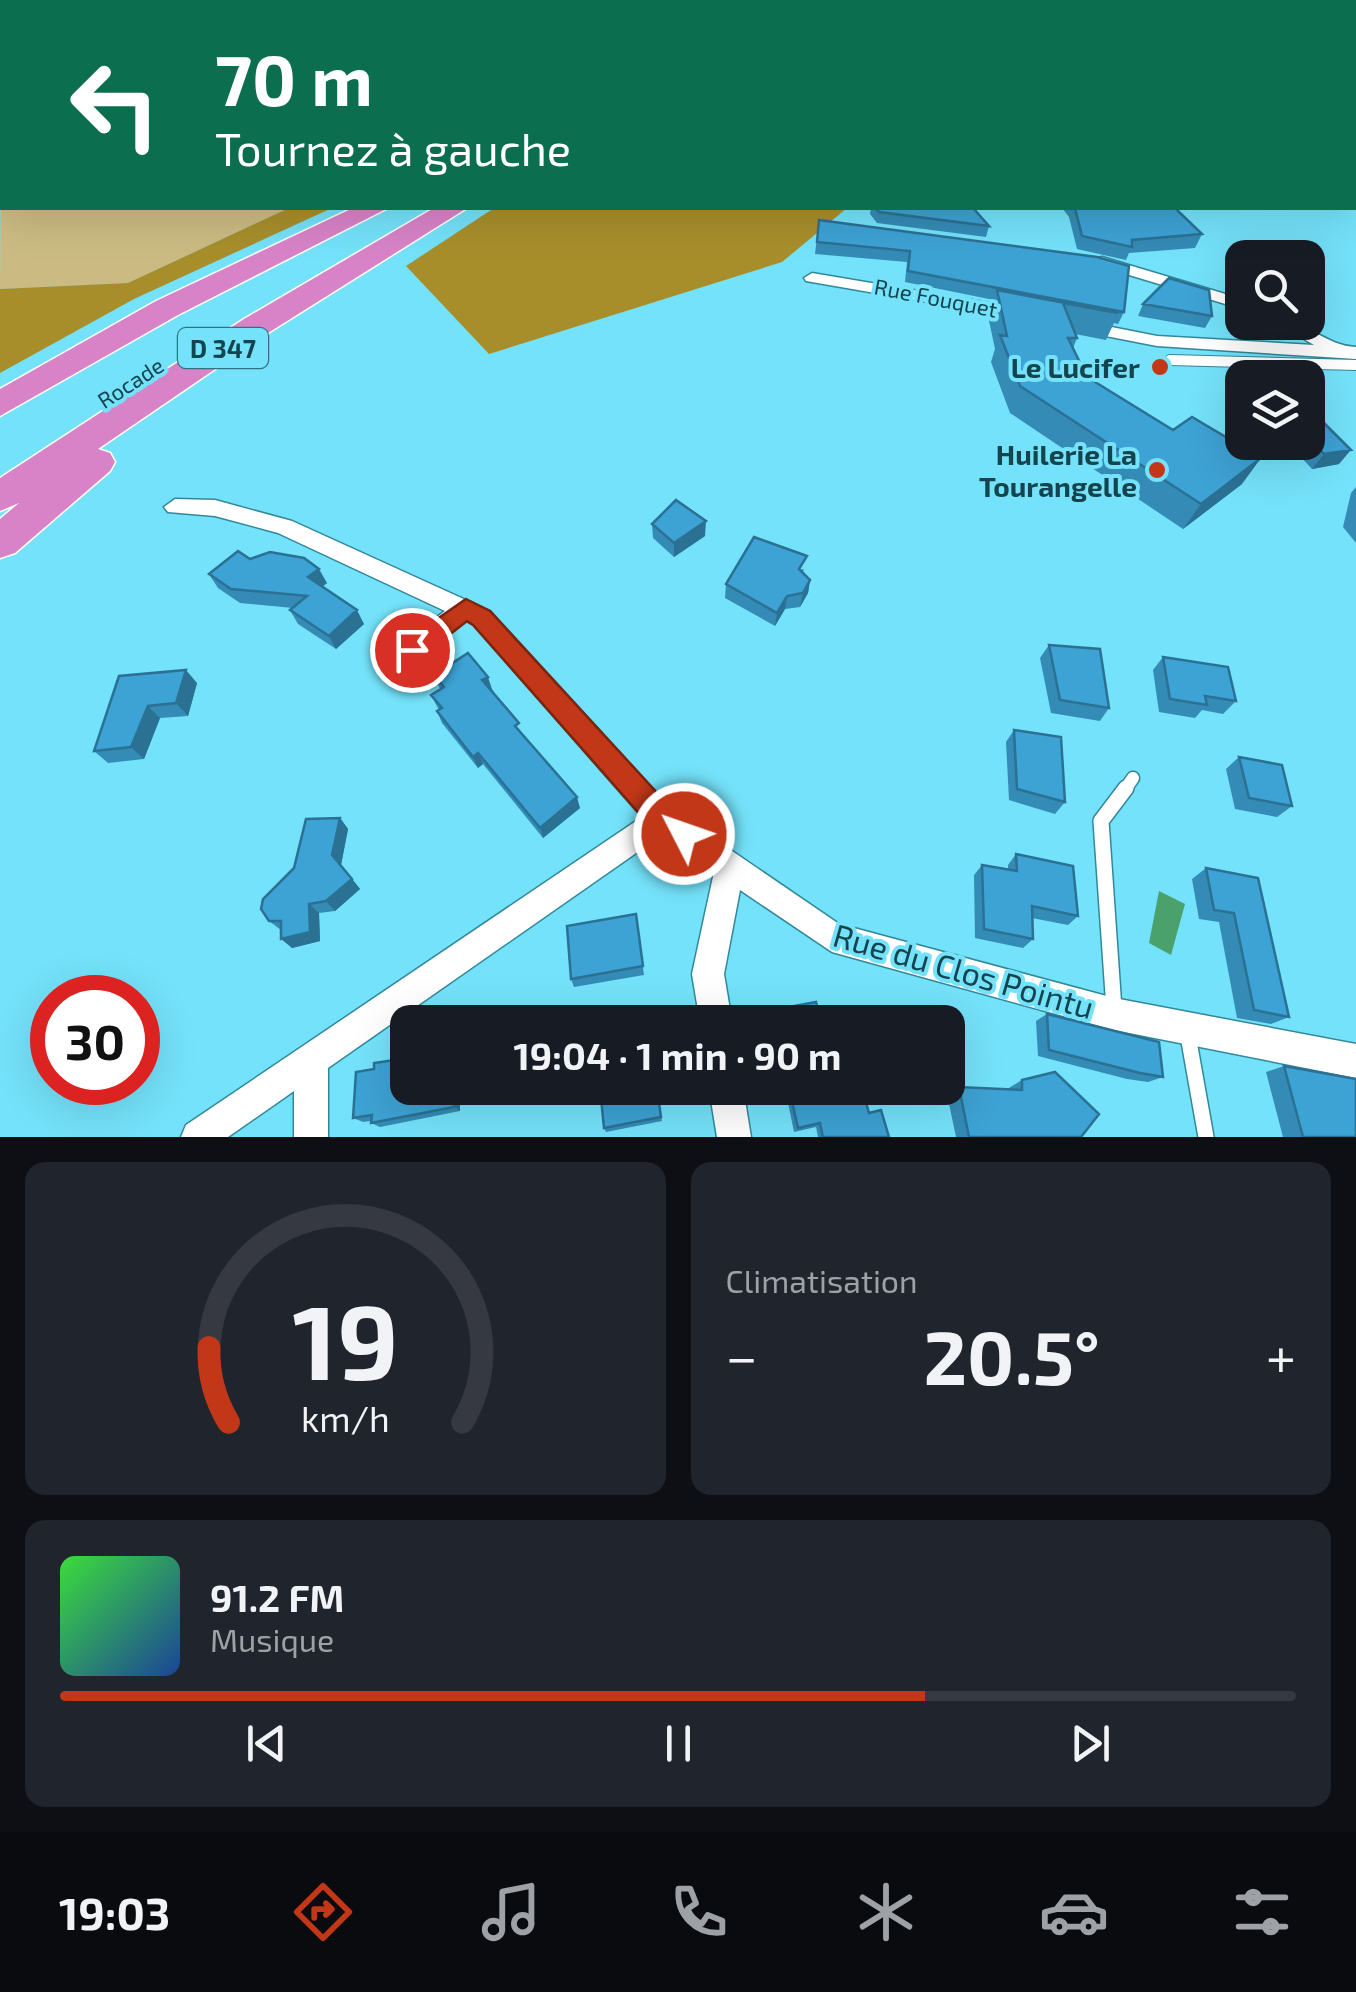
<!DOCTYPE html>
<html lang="fr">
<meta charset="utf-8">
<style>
body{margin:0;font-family:"Exo 2",sans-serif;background:#20242c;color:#f1f3f6;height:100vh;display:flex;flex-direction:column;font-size:38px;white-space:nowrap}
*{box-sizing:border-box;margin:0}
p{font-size:32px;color:#9ea1a6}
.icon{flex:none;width:55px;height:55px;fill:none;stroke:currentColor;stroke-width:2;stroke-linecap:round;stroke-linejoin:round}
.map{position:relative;height:1137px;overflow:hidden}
.drawer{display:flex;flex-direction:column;gap:25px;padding:25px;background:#0d0f14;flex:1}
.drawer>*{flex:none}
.guide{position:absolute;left:0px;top:0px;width:1358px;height:210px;box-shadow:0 10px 40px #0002;background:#0b6e4f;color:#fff;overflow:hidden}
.buttons{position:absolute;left:1225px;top:240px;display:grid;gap:20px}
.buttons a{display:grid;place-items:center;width:100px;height:100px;border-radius:20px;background:#171b24;box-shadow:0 10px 40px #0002;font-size:50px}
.speed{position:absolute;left:30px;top:975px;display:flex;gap:20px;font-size:50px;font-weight:700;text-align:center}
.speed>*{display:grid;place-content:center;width:130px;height:130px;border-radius:50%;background:#171b24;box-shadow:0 10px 40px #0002;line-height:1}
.speed .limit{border:15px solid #d22;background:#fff;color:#111}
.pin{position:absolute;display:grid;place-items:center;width:85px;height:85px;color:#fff;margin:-42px;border:5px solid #fff;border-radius:50%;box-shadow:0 2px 10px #0007}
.me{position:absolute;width:110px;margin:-55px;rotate:311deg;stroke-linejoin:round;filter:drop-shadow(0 0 8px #0008)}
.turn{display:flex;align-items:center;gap:35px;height:210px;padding:0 50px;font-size:45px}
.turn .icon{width:130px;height:130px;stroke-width:2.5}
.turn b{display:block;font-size:70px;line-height:85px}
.big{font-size:75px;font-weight:700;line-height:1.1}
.drawer .card{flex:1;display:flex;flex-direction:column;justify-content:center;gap:15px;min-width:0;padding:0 35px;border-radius:20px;background:#20242c}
.drawer .dial{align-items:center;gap:0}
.dial svg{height:260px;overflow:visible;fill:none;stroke:#363941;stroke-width:7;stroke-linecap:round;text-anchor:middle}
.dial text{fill:#f1f3f6;stroke:none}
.song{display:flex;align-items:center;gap:30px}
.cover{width:120px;height:120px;border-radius:15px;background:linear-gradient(135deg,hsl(120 70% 55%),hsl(220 70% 35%))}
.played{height:10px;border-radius:5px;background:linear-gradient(90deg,#c13717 70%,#363941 70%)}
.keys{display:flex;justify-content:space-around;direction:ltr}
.heat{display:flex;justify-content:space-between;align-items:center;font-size:55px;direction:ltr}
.drawer .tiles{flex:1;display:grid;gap:25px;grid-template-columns:1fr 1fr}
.card:last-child{grid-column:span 2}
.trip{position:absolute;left:390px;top:1005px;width:575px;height:100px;border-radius:20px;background:#171b24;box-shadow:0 10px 40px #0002;font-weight:700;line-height:100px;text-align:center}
.tab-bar{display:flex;height:160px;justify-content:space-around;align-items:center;background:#090b0e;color:#9ea1a6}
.tab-bar .icon{width:70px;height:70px}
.tab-bar .on{color:#c13717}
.tab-bar b{font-size:45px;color:#f1f3f6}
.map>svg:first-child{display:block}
.green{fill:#cbbb83}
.forest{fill:#a88e2b}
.water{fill:#4aa16b}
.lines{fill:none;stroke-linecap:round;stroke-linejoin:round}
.lane-far2-casing{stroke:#318899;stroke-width:12}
.lane-far1-casing{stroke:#318899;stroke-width:15}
.lane-casing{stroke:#318899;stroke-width:18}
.street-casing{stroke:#318899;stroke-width:3}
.highway-casing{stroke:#fff;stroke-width:3}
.path{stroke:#418f9f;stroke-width:2.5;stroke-dasharray:5 2.5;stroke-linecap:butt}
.lane-far2{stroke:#fff;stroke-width:10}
.lane-far1{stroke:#fff;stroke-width:12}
.lane{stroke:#fff;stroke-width:15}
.street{fill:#fff;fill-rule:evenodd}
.highway{fill:#d883c8;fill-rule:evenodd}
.wall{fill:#348bb6}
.shaded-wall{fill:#2b7194}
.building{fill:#3da2d4;stroke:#2b7194;stroke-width:2.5}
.route{fill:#c13717;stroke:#7d240f;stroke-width:2.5}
.poi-dot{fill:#c13717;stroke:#74e2fa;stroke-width:4}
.labels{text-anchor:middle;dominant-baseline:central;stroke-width:8;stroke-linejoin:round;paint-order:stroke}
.far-street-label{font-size:22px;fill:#14444e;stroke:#74e2fa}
.shield{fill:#74e2fa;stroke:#317382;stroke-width:2.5}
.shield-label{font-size:25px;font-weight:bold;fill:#14444e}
.poi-label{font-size:28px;font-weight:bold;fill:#14444e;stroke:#74e2fa;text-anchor:end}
.near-street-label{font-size:32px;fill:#14444e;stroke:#74e2fa}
</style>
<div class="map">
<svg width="1356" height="1137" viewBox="0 0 1356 1137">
<rect width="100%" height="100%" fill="#74e2fa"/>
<!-- green -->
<path class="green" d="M2 13V208H289L128 283 0 289Z"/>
<!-- forest -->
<path class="forest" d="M56 0H728L61 2Z
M289 208H332L134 299 0 373V289L128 283Z
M494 208H847L782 262 489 354 406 266Z"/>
<!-- water -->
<path class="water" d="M1159 891 1185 904 1171 955 1149 943Z"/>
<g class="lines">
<!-- lane-far2 casing -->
<g class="lane-far2-casing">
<path id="lane-far2" d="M1170 360 1356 365"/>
</g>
<!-- lane-far1 casing -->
<g class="lane-far1-casing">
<path id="lane-far1" d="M1124 791 1133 778"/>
</g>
<!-- lane casing -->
<g class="lane-casing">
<path id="lane" d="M1114 1009 1101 821 1126 788
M1187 1030 1206 1137"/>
</g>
<!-- street casing -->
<g class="street-casing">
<path id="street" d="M970 0H982L983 2H972Z
M1355 9H1356V15H1355Z
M1102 257 1242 299V309L1096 265V259Z
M812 273 1020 308 1029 313 1020 318 806 281 804 278Z
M1081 321 1157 336 1314 345 1275 322C1312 322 1326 346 1356 347V359L1157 346 1075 330V322Z
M175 499 215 500 292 521 490 611 672 810 839 924 1114 998 1356 1044V1078L1114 1030 832 952 740 890 724 974 732 1022H700L692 974 714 872 662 835 328 1068V1137H294V1091L228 1137H181L186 1125 642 817 474 625 466 621 421 656 412 659 403 656 400 649 403 642 445 611 278 533 215 516 168 512 164 507Z
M709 1088H743L751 1137H717Z"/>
</g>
<!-- highway casing -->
<g class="highway-casing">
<path id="highway" d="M353 208H388L178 315 0 416V389L156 301Z
M434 208H467L268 333 98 449 110 453 115 462 110 471 15 553 0 558V519L19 503 0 511V478L244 319Z"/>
</g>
<!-- path -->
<path class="path" d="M33 0 42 2"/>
<!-- lane-far2 -->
<use href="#lane-far2" class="lane-far2"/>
<!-- lane-far1 -->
<use href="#lane-far1" class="lane-far1"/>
<!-- lane -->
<use href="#lane" class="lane"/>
<!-- street -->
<use href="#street" class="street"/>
<!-- highway -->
<use href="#highway" class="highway"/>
</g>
<!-- wall -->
<path class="wall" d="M871 208H942L989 226 986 237 877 223 870 214Z
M1062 208H1175L1202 234 1195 248 1129 253 1126 260 1077 249 1069 217Z
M819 220 1124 312 1118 324 1114 323 1106 340 1075 334 1077 338 1073 348 1087 377 1242 484 1183 529 1010 413 991 362 995 349 988 316 994 300 905 282 907 262 815 254Z
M1143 304 1212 316 1205 328 1138 316Z
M1308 420 1339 464 1312 469 1287 442H1308Z
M1356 487V543L1343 527 1351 493Z
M652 524 705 536 674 557 653 538Z
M250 559 327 583 322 587 364 624 336 649 298 624 290 610 293 608 240 603 218 588 209 574Z
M804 569 803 572 810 580 808 593 800 607 785 609 775 626 725 598 726 584Z
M1049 645 1109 708 1100 721 1051 713 1040 658Z
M1163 657 1236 701 1223 714 1202 710 1195 718 1159 712 1153 670Z
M434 675 492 689 523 735 580 808 543 838 483 764 478 768 442 723 437 711 439 710 431 695 440 689Z
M119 676 197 683 188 716 160 718 144 759 108 763 94 751Z
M1014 730 1065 802 1055 814 1009 800 1006 742Z
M1239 757 1292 806 1277 817 1235 809 1226 769Z
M340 818 348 829 341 865 360 889 335 911 319 913 320 941 292 948 281 930 269 921 294 868Z
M1016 854 1078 916 1068 925 1032 918 1033 939 1023 948 975 938 974 875 982 865 1008 870V865Z
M1206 868 1258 878 1289 1017 1271 1024 1237 1018 1219 922 1199 919 1192 879Z
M636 914 644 975 574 987 571 979Z
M1047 1014 1163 1077 1148 1082 1127 1079 1038 1056 1036 1021Z
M1284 1066 1356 1137H1283L1266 1072Z
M1022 1080 1081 1137H956L947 1094 959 1087 1007 1089Z
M408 1088H460V1111L380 1127 371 1123V1121L363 1122 353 1118Z
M657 1088 662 1121 606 1132 604 1128Z
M785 1088H837L840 1098 869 1113 889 1137H818L816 1127 794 1132Z"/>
<!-- shaded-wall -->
<path class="shaded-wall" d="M1351 450 1339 464 1312 469 1324 454Z
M1261 458 1242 484 1183 529 1201 504Z
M706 521 705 536 674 557V543Z
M319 569 327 583 316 591 308 577Z
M810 580 808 593 800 607 803 593Z
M787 596 785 609 775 626 777 613Z
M357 610 364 624 336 649 329 636Z
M186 670 197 683 188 716 176 703Z
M488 677 492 689 487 692 482 680Z
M148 706 160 718 144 759 131 747Z
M478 753 483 764 478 768 473 757Z
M577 797 580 808 543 838 540 828Z
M340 818 348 829 341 865 360 889 335 911 326 901 332 855Z
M309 904 319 913 320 941 292 948 281 939Z
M454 1088H460V1111L454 1107Z"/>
<!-- building -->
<path class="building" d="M995 0H1244L1240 2H998Z
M1355 44 1356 45V136L1355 135Z
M876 208H973L989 226 879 212Z
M1075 208H1175L1202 234 1132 240V247L1082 236Z
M819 220 1097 257 1129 266 1124 312 908 271 910 251 817 242Z
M1169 278 1209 290 1212 316 1143 304Z
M997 290 1118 313 1063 303 1077 338H1068L1087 377 1173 430 1192 417 1261 458 1201 504 1020 386 1000 335 1007 336Z
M1319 418 1351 450 1324 454 1308 437V420Z
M676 500 706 521 674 543 652 524Z
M754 537 807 556 799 569 810 580 803 593 787 596 777 613 726 584Z
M238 551 250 559 270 552 304 558 319 569 308 577 357 610 329 636 290 610 307 596 231 589 209 574Z
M1049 645 1100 649 1109 708 1060 700Z
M468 653 488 677 482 680 519 723 515 726 577 797 540 828 478 753 473 757 437 711 442 708 431 695 444 687 434 675Z
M1163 657 1228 667 1236 701 1205 696 1207 705 1170 699Z
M186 670 176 703 148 706 131 747 94 751 119 676Z
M1014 730 1061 737 1065 802 1017 789Z
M1239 757 1282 765 1292 806 1249 798Z
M340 818 332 855 352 879 326 901 309 904 310 932 281 939V921H269L261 909 263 899 294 868 306 819Z
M1016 854 1073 866 1078 916 1032 906 1033 939 984 929 982 865 1017 871Z
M1206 868 1258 878 1289 1017 1254 1010 1234 913 1214 910Z
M636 914 643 966 571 979 567 926Z
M816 1002 821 1022H758L756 1013Z
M1047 1014 1159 1042 1163 1077 1140 1073 1049 1050Z
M408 1058V1088H454V1107L371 1123 372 1115 353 1118 356 1072 374 1069V1063Z
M1284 1066 1356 1079V1137H1303Z
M1055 1072 1099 1114 1081 1137H969L959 1087 1022 1090V1080Z
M600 1088H657L661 1117 604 1128Z
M789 1088H837L840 1098 863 1092 869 1113 881 1110 889 1137H823L820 1123 798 1128Z"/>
<!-- route -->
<path class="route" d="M466 599 490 611 672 809 695 825 699 834 695 844 684 848 652 828 473 625 467 621 421 657H404L400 650 404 642Z"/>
<!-- markers -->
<g class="poi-dot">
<circle cx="1160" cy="367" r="10"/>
<circle cx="1157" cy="470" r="10"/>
</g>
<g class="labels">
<!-- far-street labels -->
<g class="far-street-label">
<text transform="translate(936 297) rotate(11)">Rue Fouquet</text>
<text transform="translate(130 382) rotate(-33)">Rocade</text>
</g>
<!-- shield labels -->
<rect class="shield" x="178" y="328" width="90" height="40" rx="8"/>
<g class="shield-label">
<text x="223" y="348">D 347</text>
</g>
<!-- poi labels -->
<g class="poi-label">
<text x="1140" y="367">Le Lucifer</text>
<text x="1137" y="454">Huilerie La<tspan x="1137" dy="32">Tourangelle</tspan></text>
</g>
<!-- near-street labels -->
<g class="near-street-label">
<text transform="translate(964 970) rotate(16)">Rue du Clos Pointu</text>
</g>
</g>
</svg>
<div class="buttons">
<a><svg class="icon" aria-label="search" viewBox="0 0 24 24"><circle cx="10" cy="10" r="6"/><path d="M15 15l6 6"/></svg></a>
<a><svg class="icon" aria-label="layers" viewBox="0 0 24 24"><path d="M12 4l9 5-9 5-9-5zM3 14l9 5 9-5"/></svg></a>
</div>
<div class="speed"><div class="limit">30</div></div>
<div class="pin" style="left:412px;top:650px;background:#d93025"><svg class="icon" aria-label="arrive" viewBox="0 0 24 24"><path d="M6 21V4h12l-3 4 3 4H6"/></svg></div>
<svg class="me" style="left:684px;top:834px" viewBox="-20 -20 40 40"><circle r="17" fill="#c13717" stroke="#fff" stroke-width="3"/><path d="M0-11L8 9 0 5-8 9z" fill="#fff"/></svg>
<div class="trip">19:04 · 1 min · 90 m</div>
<div class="guide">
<div class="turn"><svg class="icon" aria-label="left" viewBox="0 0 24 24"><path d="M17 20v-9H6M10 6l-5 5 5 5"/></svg><div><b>70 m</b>Tournez à gauche</div></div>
</div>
</div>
<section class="drawer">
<div class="tiles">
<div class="card dial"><svg viewBox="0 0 100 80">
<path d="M14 69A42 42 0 1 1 86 69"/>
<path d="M14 69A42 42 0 0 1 8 46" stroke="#c13717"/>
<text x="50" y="56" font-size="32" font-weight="700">19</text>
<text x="50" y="72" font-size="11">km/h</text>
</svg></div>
<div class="card"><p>Climatisation</p>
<div class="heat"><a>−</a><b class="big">20.5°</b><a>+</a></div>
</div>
<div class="card">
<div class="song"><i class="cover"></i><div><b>91.2 FM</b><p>Musique</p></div></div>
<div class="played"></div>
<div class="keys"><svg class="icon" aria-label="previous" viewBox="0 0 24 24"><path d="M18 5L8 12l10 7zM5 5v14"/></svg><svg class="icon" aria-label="pause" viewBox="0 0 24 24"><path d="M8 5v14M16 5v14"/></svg><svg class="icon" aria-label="next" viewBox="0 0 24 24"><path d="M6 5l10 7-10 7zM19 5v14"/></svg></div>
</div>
</div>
</section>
<nav class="tab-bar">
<b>19:03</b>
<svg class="icon on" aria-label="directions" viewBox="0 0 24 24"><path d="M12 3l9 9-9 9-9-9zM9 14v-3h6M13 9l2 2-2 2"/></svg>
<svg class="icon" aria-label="music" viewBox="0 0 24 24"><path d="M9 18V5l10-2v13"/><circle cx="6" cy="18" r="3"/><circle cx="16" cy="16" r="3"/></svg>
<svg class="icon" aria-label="phone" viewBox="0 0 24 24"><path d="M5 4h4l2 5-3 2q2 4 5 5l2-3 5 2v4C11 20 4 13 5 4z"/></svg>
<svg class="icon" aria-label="climate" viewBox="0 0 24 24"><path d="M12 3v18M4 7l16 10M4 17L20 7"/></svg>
<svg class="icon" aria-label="car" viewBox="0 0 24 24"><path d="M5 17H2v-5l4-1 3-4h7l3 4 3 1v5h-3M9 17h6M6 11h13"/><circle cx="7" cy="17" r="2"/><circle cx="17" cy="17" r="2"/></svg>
<svg class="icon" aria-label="filters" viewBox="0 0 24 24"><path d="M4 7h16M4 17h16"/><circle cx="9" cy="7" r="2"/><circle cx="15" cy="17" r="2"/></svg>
</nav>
